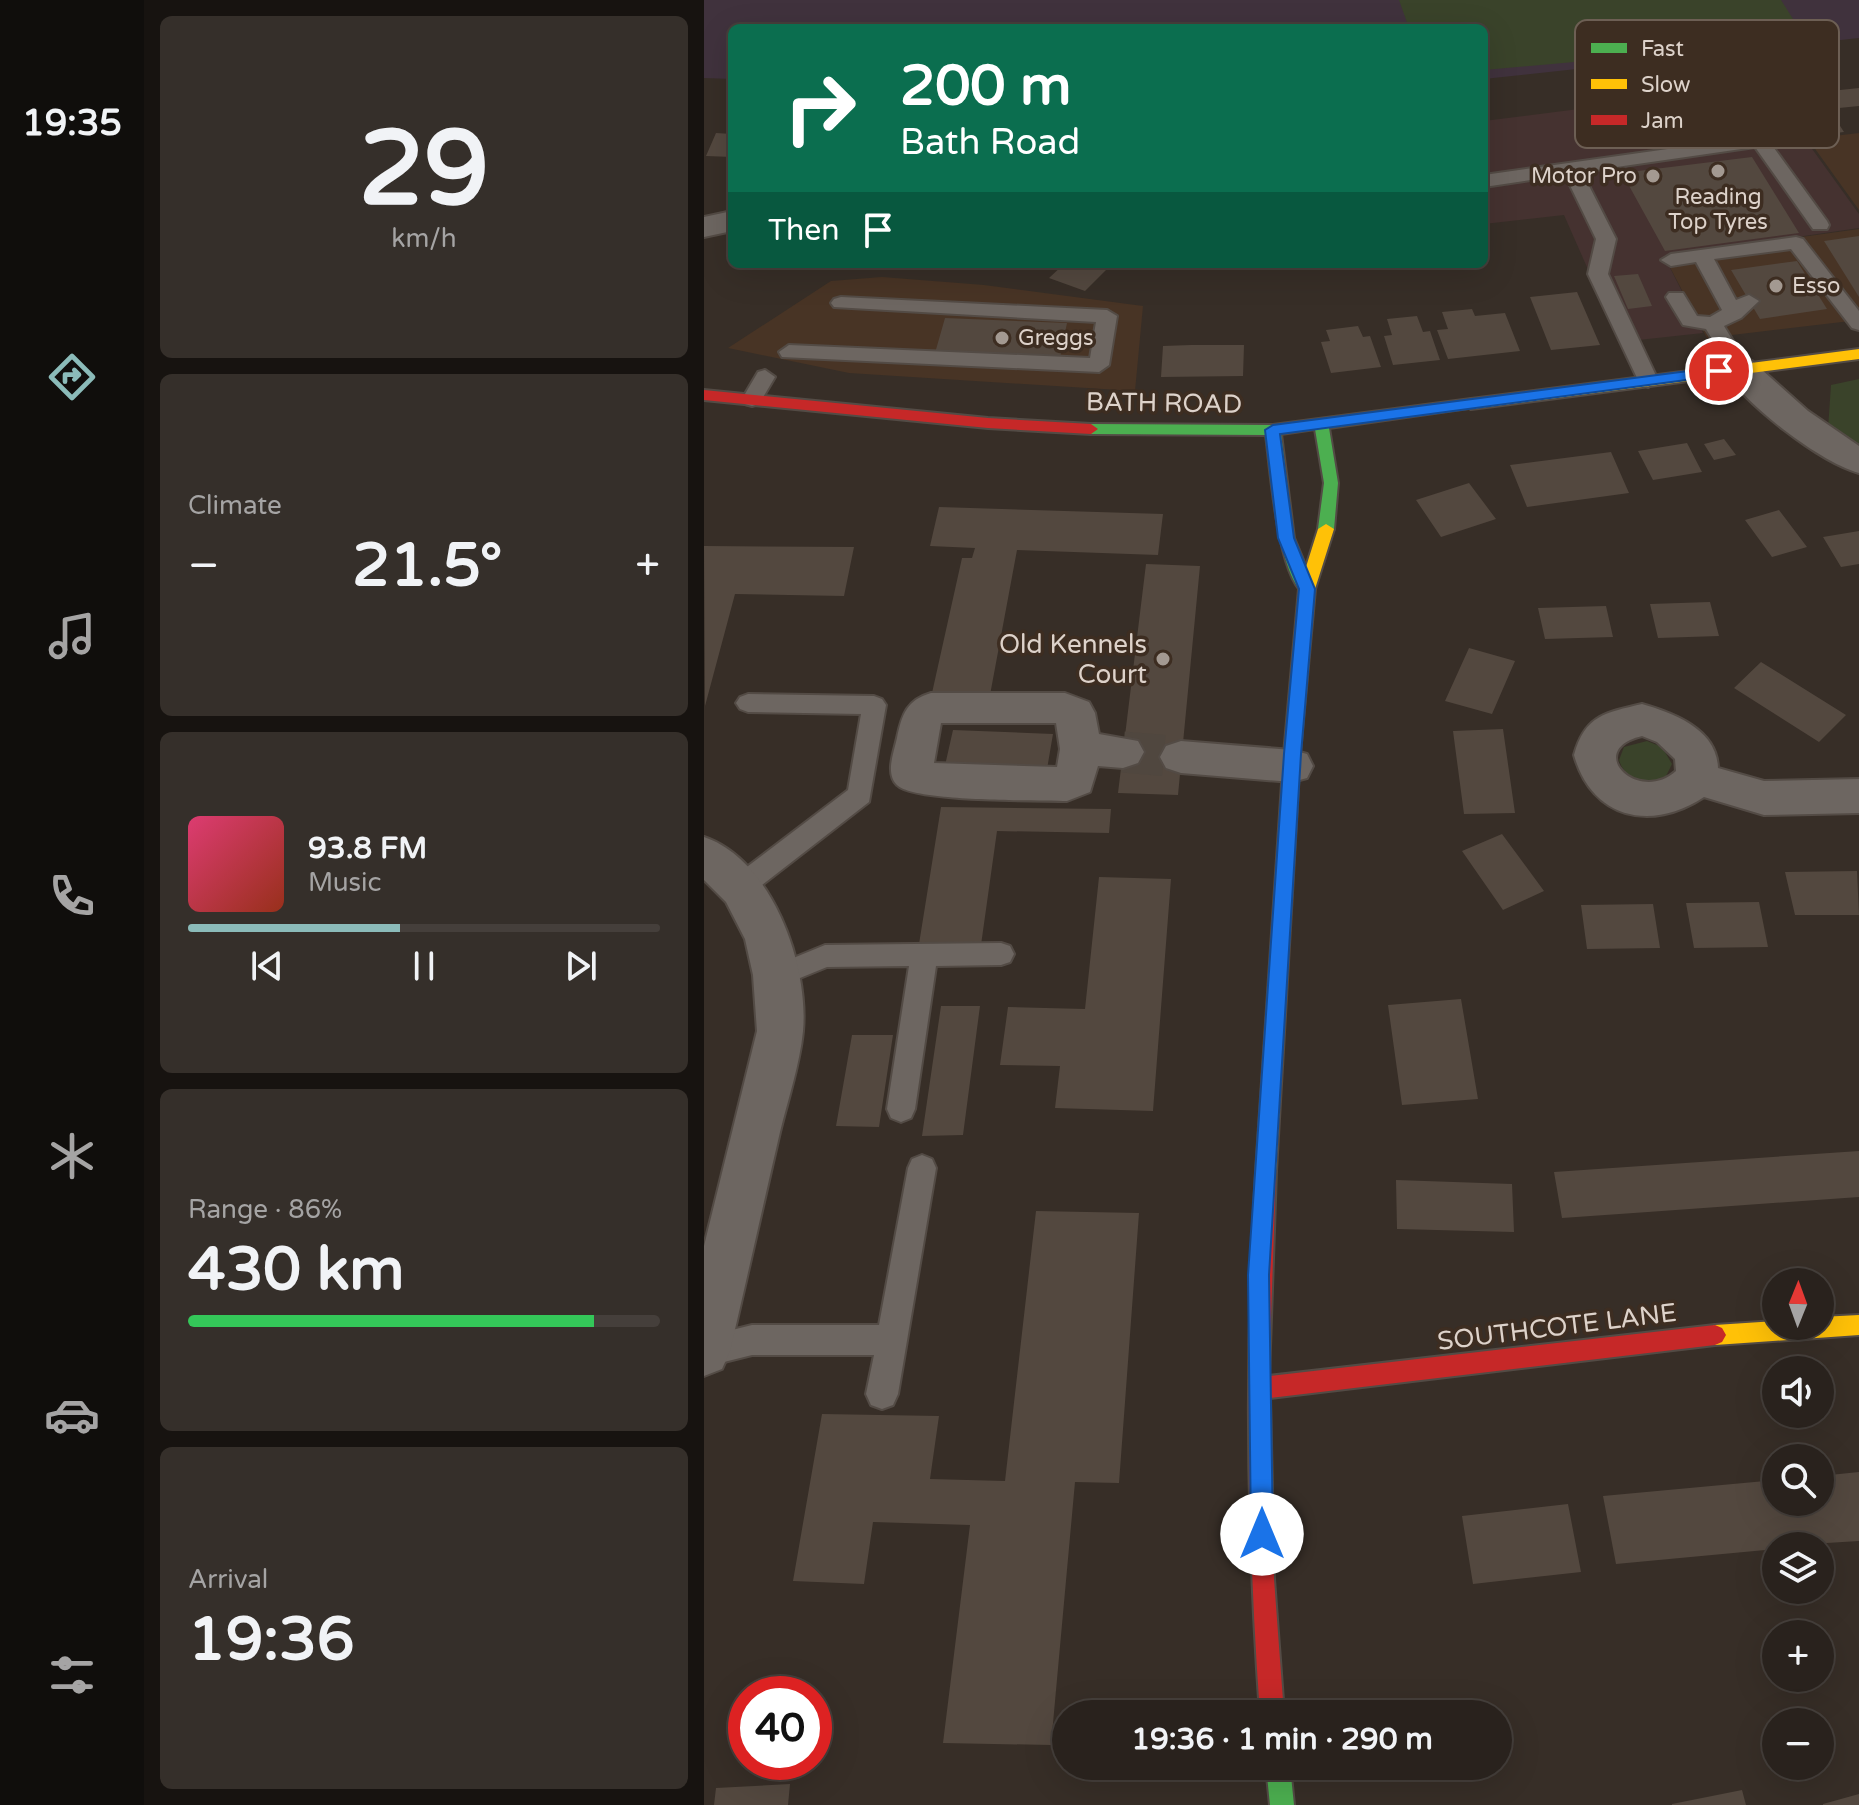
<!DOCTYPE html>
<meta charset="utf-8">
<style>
body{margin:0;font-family:"Varela Round",sans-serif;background:#352f2a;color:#f1f3f6;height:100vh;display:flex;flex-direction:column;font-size:30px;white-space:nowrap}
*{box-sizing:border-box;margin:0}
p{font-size:26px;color:#a5a4a4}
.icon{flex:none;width:44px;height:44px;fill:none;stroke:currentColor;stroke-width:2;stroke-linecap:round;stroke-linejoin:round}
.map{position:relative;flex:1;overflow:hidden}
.details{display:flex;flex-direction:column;gap:16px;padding:16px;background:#171310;width:560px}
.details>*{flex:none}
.top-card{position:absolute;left:24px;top:24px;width:760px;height:244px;border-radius:12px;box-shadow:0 8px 32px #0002,0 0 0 2px #453f3b;background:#0b6e4f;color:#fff;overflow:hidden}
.needle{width:52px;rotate:1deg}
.buttons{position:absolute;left:1058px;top:1268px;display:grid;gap:16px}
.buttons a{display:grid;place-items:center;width:72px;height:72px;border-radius:50%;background:#29221d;box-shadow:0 8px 32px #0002,0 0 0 2px #453f3b;font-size:40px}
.speed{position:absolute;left:24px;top:1676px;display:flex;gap:16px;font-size:40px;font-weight:700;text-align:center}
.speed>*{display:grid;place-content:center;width:104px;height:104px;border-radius:50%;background:#29221d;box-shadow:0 8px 32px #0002,0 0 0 2px #453f3b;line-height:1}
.speed .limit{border:12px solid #d22;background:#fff;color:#111}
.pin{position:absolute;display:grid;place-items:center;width:68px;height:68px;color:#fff;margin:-34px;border:4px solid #fff;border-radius:50%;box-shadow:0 2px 8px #0007}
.me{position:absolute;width:88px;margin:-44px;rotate:0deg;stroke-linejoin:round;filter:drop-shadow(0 0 6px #0008)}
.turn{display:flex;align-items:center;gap:28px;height:168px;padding:0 40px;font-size:36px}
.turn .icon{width:104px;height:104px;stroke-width:2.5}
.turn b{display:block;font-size:56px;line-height:68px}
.then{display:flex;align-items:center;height:76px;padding:0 40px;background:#0003;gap:16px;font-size:30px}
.big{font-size:60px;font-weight:700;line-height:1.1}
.details .card{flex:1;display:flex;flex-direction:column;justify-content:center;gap:12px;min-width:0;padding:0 28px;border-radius:12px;background:#352f2a}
.details .dial{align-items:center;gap:0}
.dial b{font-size:104px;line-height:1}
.song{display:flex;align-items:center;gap:24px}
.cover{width:96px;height:96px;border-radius:12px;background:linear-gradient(135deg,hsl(340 70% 55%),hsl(10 70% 35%))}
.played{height:8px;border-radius:4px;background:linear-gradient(90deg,#8bbbb9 45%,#453f3b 45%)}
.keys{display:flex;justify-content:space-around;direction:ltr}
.heat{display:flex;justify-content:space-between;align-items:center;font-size:44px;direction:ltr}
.charge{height:12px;border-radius:6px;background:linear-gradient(90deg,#34c759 86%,#453f3b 0)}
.trip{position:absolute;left:348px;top:1700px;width:460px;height:80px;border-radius:40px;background:#29221d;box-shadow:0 8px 32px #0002,0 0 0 2px #453f3b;font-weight:700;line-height:80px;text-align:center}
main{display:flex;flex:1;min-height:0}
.menu{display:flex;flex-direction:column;width:144px;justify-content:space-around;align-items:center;background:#100e0c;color:#a5a4a4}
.menu .icon{width:56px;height:56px}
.menu .active{color:#8bbbb9}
.menu b{font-size:36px;color:#f1f3f6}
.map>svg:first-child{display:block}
.built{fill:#483425}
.industrial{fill:#453230}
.education{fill:#40323d}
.green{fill:#3a432a}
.building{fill:#53483f}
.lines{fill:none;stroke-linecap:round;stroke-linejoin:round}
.street-tunnel{stroke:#50473f;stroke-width:41;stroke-dasharray:41 21;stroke-linecap:butt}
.lane-casing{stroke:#534b45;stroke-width:4}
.street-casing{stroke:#534b45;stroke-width:4}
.fast-casing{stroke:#534b45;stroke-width:4}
.slow-casing{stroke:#534b45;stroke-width:4}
.jam-casing{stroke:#534b45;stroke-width:4}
.lane{fill:#6d6661;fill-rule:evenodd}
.street{fill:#6d6661;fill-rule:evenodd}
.fast{fill:#4caf50;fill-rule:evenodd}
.slow{fill:#ffc107;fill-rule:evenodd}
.jam{fill:#c62828;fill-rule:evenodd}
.route{fill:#1a73e8;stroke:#114b97;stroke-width:2}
.poi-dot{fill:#a39991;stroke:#3d2d21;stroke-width:3}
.labels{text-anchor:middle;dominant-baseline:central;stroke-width:7;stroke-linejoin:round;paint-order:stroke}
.far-poi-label{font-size:22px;fill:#ddd2ca;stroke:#3d2d21;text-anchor:start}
.street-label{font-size:26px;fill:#ddd2ca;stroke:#3d2d21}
.poi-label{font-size:26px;fill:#ddd2ca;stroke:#3d2d21;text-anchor:end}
.key{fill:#3d2d21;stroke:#6d5f54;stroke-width:2}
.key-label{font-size:22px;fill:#ddd2ca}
</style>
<main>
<nav class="menu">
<b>19:35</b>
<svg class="icon active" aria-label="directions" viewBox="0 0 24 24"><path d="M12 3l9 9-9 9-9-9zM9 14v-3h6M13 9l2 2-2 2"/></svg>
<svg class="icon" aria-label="music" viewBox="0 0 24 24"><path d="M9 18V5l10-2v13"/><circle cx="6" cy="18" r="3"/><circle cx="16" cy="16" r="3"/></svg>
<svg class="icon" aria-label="phone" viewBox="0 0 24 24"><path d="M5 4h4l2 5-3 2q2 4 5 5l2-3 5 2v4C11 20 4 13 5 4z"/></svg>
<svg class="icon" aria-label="climate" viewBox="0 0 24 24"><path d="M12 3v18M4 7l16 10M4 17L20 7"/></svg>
<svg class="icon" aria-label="car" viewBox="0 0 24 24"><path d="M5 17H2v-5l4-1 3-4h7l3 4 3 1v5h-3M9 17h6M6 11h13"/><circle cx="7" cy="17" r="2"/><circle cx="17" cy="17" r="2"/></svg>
<svg class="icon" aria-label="filters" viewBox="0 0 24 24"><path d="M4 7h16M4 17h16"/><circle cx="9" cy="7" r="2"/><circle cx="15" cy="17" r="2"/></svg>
</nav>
<section class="details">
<div class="card dial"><b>29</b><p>km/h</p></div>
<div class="card"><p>Climate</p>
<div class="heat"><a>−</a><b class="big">21.5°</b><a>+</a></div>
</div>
<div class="card">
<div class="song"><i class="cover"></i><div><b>93.8 FM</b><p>Music</p></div></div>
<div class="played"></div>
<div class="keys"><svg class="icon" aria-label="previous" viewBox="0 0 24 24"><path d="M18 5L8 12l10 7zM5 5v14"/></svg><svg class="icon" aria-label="pause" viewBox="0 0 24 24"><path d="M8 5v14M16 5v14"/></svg><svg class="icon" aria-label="next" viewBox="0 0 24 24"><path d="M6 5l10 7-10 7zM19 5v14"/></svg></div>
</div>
<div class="card"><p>Range · 86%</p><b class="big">430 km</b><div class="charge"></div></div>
<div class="card"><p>Arrival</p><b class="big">19:36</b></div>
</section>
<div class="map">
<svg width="1155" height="1805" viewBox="0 0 1155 1805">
<rect width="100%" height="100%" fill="#372e27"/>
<!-- built -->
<path class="built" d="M1155 133V210L1104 139Z
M1155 229V320L1003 338 960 256Z
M178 277 280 285 439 306 431 391 145 373 24 348 127 281Z"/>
<!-- industrial -->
<path class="industrial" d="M1062 85 1155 214V228L960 256 999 333 916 342 860 215 780 224V121Z"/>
<!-- education -->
<path class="education" d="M0 0H1155V38L780 79V28H28V79L0 78Z"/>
<!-- green -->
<path class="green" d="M695 0H1077L1103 41 780 70V28H705Z
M1155 379V445L1144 443 1124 429 1127 385Z
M943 741 958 747 968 764 962 776C944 786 921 781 915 760L920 747Z"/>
<!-- building -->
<path class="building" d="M1155 88V106L1125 109 1140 132 1106 136 1080 96Z
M12 133 28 134V157L2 156Z
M1048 157 1095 233 961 251 918 173Z
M1155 236V297L1120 241Z
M1093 261 1123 309 1056 319 1027 270Z
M360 264H408L381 291 345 278Z
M934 274 948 306 924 309 910 276Z
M873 292 896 345 847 350 826 297Z
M768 309 771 316 801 313 816 351 744 359 733 330 744 329 738 312Z
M713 316 719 332 726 331 736 360 689 365 680 336 688 335 683 319Z
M241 318 363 323 356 358 231 353Z
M654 326 659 337 666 336 677 367 627 373 617 342 626 341 622 330Z
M487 345H540L539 376 457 377 459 346Z
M1020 439 1032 455 1010 460 1000 444Z
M983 443 998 472 949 480 934 451Z
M907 452 925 493 823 507 806 465Z
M765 483 792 519 737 537 712 500Z
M235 507 459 514 454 555 313 550 286 695 228 693 258 558H268L271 548 226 546Z
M1075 510 1103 547 1068 557 1041 520Z
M1155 531V564L1137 567 1119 537Z
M0 546 150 547 140 596 31 594 1 706Z
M442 564 496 566 474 795 414 793Z
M1006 602 1015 636 954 638 946 604Z
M902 606 909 637 841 639 834 608Z
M765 648 811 661 788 714 741 701Z
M1057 662 1142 715 1115 742 1030 688Z
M799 729 811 813 760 814 749 731Z
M249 730 349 734 342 775 240 770Z
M237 807 407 809 405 833 293 831 277 945 215 944Z
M798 834 840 891 799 910 758 851Z
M1153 871 1155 915H1091L1081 872Z
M395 877 467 879 449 1111 351 1108 356 1066 296 1065 304 1007 381 1009Z
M1055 902 1064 947 990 948 982 903Z
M949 904 956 948 883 949 877 905Z
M757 999 774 1099 698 1105 684 1005Z
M237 1006H276L259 1135 218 1136Z
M148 1035H189L175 1127 132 1126Z
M1155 1151V1197L944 1212 858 1218 850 1172Z
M692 1180 808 1184 810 1232 693 1229Z
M332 1211 435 1213 415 1483 371 1482 347 1745 239 1743 266 1525 169 1522 160 1584 89 1581 118 1414 235 1416 226 1479 301 1481Z
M1155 1472V1541L1072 1546V1549L912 1564 899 1496 1072 1480V1502H1116V1476Z
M864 1504 877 1572 769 1584 758 1516Z
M86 1784 84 1805H10L12 1788Z
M1038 1790 1042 1805H968V1804Z
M1155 1794V1805H1119V1804Z"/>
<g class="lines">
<!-- street-tunnel -->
<path class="street-tunnel" d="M419 752 477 757"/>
<!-- lane casing -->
<g class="lane-casing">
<path id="lane" d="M1056 136 1062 137 1123 221 1125 225 1123 229H1109L1051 147 878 172 912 239 904 274 954 380 944 387 934 380 884 274 892 239 861 175 780 187V175Z
M1092 237 1099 239 1155 311V330L1148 328 1087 249 1010 259 1032 300 1045 295 1055 301 1037 318 1020 326 1046 369 1043 374H1029L1002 329 979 325 962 297 965 293H979L993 316 1006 317 1018 310 992 262 967 266 957 260 967 254Z
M137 297 403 310 413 316 405 365 395 372 78 357 75 352 85 345 386 358 392 322 130 307 127 303 130 299Z
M61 370 71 377 55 404 48 406 41 404 38 399 54 372Z
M44 694 170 696 178 699 182 705 165 802 45 895 36 898 27 895 23 887 27 879 144 790 157 714 44 712 36 709 32 703 36 697Z
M297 943 306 946 310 954 306 962 297 965 232 966 211 1109 207 1118 197 1122 187 1118 183 1109 205 966 123 967 74 987 65 984 61 976 65 968 121 945Z
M218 1155 228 1159 232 1168 194 1394 189 1405 178 1409 167 1405 162 1394 170 1355H48L0 1367V1337L48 1325H175L204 1168 208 1159Z"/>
</g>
<!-- street casing -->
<g class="street-casing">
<path id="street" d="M28 211V231L0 237V217Z
M1036 358 1048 361 1104 411 1155 446V473C1115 462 1041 404 1019 369L1024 361Z
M227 693H361L385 702 391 713 395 734 434 741 440 752 434 763 419 768 394 766 386 792 363 801C334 800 209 802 193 785 181 773 190 752 193 738 198 714 203 700 227 693ZM237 723H352L356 749 353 767 230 763Z
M938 704C969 713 1013 729 1014 768L1060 781 1155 779V813L1060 815 1000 797C947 832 888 819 870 755 881 715 901 713 938 704ZM938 736 953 742 971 759 972 771C934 805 879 750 938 736Z
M477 741 588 750 603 754 609 766 603 778 588 782 477 773 462 768 456 757 462 746Z
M0 837C68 860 105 965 99 1031 96 1064 84 1099 76 1132 59 1205 43 1278 26 1351L18 1369 0 1376V1246L53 1031 49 975 41 939 22 902 0 880Z"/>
</g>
<!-- fast casing -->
<g class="fast-casing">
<path id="fast" d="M767 399 772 401V407L625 428 634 483 630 529 622 534 614 529 620 483 611 429 577 434 590 538 611 589 603 595C574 584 566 464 562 435L387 434 380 429 387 424 569 425Z
M562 1766H586L590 1805H566Z"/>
</g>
<!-- slow casing -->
<g class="slow-casing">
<path id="slow" d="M1155 349V359L767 409 760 404 767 399Z
M622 524 630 529 611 589 596 754 572 1171 569 1177 562 1180 555 1177 552 1171 580 754 595 589 614 529Z
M1155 1315V1335L1011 1345 1004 1342 1000 1335 1004 1328 1011 1325 1072 1321V1326H1116V1317Z"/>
</g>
<!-- jam casing -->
<g class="jam-casing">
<path id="jam" d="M0 390 284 418 387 424 394 429 387 434 284 428 0 400Z
M562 1162 569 1165 572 1171 565 1376 1011 1325 1018 1328 1022 1335 1018 1342 1011 1345 566 1398 570 1579 580 1714H556C543 1533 541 1352 552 1171L555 1165Z"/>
</g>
<!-- lane -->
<use href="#lane" class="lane"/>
<!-- street -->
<use href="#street" class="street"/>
<!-- fast -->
<use href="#fast" class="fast"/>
<!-- slow -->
<use href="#slow" class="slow"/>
<!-- jam -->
<use href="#jam" class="jam"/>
</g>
<!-- route -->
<path class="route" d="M1015 367 1020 368V375L576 434 590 538 611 589 597 754 565 1275 569 1534 566 1542 558 1545 550 1542 547 1534 544 1275 580 754 595 589 574 538 561 430 569 425Z"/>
<!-- markers -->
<g class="poi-dot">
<circle cx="1014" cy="171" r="8"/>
<circle cx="949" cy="176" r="8"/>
<circle cx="1072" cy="286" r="8"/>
<circle cx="298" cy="338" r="8"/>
<circle cx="459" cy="659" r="8"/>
</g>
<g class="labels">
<!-- far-poi labels -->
<g class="far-poi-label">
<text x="933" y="176" text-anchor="end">Motor Pro</text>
<text x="1014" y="197" text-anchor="middle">Reading<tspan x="1014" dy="25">Top Tyres</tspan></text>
<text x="1088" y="286">Esso</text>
<text x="314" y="338">Greggs</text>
</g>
<!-- street labels -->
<g class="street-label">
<text transform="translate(460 403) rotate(1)">BATH ROAD</text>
<text transform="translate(853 1327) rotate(-7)">SOUTHCOTE LANE</text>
</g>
<!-- poi labels -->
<g class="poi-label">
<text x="443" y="644">Old Kennels<tspan x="443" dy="30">Court</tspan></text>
</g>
</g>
<!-- legend -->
<rect x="871" y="20" width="264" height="128" rx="12" class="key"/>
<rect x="887" y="43" width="36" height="10" fill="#4caf50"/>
<rect x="887" y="79" width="36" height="10" fill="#ffc107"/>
<rect x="887" y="115" width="36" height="10" fill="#c62828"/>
<g class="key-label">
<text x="937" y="56">Fast</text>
<text x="937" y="92">Slow</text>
<text x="937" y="128">Jam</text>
</g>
</svg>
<div class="buttons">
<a><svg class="needle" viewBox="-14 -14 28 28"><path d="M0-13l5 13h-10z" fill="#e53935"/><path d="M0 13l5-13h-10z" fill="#a5a4a4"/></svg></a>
<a><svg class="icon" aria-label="sound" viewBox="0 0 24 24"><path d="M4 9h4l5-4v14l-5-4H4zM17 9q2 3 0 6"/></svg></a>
<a><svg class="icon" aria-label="search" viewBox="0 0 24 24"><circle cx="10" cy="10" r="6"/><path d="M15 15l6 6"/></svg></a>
<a><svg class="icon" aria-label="layers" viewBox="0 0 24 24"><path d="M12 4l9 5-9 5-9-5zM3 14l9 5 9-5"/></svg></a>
<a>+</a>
<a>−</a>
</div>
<div class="speed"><div class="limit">40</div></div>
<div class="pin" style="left:1015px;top:371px;background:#d93025"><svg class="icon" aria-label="arrive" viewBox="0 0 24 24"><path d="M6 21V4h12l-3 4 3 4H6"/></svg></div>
<svg class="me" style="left:558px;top:1534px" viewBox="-20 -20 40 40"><circle r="19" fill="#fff"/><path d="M0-13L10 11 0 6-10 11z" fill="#1a73e8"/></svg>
<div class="trip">19:36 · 1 min · 290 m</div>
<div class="top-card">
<div class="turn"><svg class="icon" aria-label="right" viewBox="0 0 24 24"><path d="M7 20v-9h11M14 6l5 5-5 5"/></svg><div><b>200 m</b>Bath Road</div></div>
<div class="then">Then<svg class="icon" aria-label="arrive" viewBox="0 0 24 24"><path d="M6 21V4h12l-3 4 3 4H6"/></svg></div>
</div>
</div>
</main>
